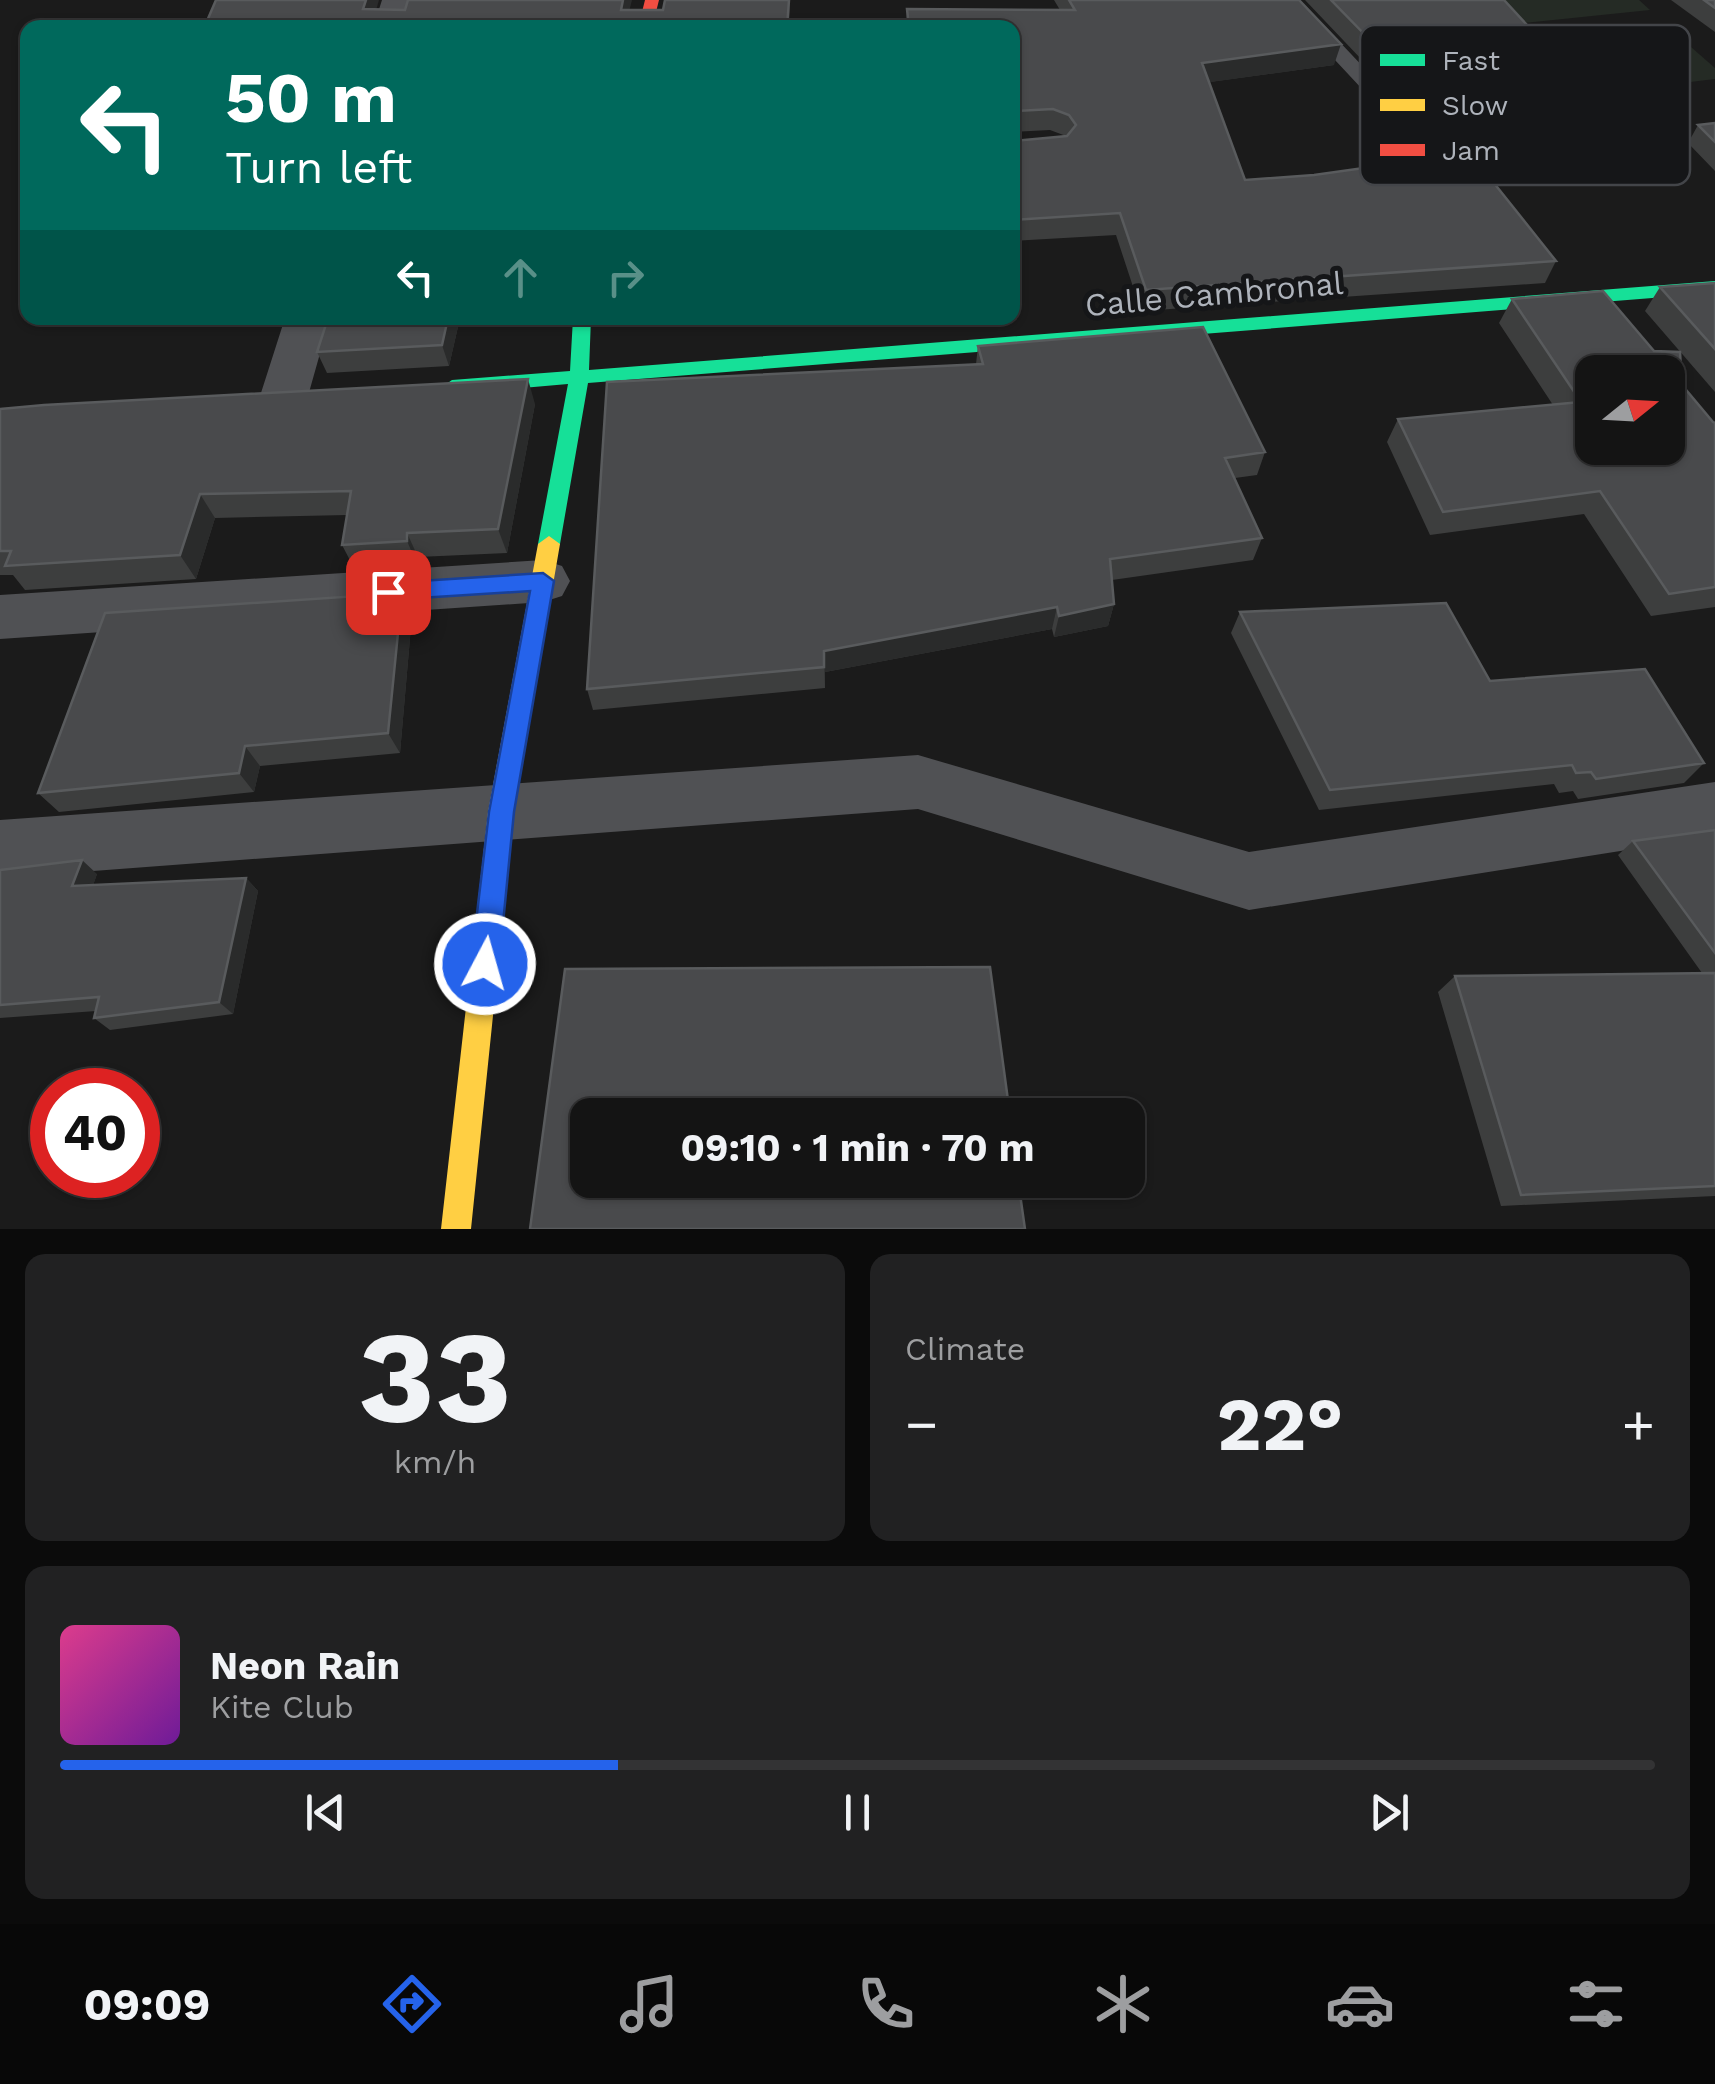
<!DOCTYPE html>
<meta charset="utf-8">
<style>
body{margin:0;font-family:"Work Sans",sans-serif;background:#212122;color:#f1f3f6;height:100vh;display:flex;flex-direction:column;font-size:38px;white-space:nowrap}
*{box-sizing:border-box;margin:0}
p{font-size:32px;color:#9d9ea0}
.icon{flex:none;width:55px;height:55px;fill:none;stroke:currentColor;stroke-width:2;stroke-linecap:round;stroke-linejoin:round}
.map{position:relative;height:1229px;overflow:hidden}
.drawer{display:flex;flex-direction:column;gap:25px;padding:25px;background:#0b0b0b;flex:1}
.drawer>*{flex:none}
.hud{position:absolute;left:20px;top:20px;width:1000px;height:305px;border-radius:20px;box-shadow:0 2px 8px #0004,0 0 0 2px #333334;background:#00695c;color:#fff;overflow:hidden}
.needle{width:65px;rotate:72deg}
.tools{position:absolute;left:1575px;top:355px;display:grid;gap:20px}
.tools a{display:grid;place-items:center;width:110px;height:110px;border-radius:20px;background:#141414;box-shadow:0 2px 8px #0004,0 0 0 2px #333334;font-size:50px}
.speed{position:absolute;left:30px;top:1068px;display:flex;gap:20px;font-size:50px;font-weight:700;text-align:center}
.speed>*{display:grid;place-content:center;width:130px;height:130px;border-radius:50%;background:#141414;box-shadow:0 2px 8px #0004,0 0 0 2px #333334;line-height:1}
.speed .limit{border:15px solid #d22;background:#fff;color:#111}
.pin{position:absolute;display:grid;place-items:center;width:85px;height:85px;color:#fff;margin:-42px;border-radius:20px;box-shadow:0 5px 15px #0006}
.me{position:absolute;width:110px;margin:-55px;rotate:6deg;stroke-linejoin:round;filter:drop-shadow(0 0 8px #0008)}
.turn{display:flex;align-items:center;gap:35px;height:210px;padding:0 40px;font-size:45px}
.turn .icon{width:130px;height:130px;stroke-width:2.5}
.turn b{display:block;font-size:70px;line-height:85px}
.lanes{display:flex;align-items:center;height:95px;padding:0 40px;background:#0003;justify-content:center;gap:50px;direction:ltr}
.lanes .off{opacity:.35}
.big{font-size:75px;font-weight:700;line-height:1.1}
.drawer .widget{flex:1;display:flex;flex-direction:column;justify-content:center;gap:15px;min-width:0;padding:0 35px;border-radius:20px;background:#212122}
.drawer .dial{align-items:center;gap:0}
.dial b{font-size:130px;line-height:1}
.song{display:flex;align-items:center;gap:30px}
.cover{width:120px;height:120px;border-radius:15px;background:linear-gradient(135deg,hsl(330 70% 55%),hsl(280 70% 35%))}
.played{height:10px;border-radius:5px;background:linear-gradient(90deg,#2563eb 35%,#333334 35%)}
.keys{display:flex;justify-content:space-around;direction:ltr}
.heat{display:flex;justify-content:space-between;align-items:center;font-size:55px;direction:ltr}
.drawer .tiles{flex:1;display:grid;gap:25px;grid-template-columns:1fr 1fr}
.widget:last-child{grid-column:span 2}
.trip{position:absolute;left:570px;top:1098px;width:575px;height:100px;border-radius:20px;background:#141414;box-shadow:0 2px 8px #0004,0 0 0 2px #333334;font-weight:700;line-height:100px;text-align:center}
.tabs{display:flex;height:160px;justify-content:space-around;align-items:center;background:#080808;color:#9d9ea0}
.tabs .icon{width:70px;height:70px}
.tabs .on{color:#2563eb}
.tabs b{font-size:45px;color:#f1f3f6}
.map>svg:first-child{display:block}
.green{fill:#252b25}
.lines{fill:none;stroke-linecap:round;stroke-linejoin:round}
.lane{fill:#505154;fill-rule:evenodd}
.street{fill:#505154;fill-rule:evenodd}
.fast{fill:#16e098;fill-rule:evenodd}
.slow{fill:#ffcf43;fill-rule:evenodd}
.jam{fill:#f24e42;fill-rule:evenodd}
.wall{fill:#3d3e3e}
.shaded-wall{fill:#2a2b2b}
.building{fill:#494a4c;stroke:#595b5d;stroke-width:2.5;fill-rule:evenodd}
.route{fill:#2563eb;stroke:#184099;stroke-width:2.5}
.labels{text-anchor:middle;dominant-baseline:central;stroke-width:10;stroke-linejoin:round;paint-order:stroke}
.street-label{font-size:32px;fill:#aeb3bb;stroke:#151618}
.key{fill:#151618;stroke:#434549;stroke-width:2.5}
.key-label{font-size:28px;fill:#aeb3bb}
</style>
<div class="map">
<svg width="1715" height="1229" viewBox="0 0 1715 1229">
<rect width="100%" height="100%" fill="#1b1b1b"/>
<!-- green -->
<path class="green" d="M1490 0H1639L1650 10 1514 24Z
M1675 33 1715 68V79L1591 94 1544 49Z"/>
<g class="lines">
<!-- lane -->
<path class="lane" d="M1279 0H1300L1403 109 1563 88 1481 0H1502L1588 92 1578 98 1391 120Z"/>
<!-- street -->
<path class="street" d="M382 0H416L409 28H373Z
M285 318H330L308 396 301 408 284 413 267 408 260 396Z
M543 560 562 566 570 581 562 596 543 602 0 639V595Z
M918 755 1249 852 1715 782V836L1249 910 918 809 0 878V820Z"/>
<!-- fast -->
<path class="fast" d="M1715 281V293L588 383 560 544 549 552 538 544 568 384 452 394 442 387 452 380 570 371 573 318H591L589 370Z"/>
<!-- slow -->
<path class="slow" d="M549 536 560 544 514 812 471 1229H441L488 812 538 544Z"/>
<!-- jam -->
<path class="jam" d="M645 0H659L652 28H638Z"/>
</g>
<!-- wall -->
<path class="wall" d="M1054 0H1299L1334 65 1209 82 1245 180 1556 261 1545 283 1141 311 1116 235 1012 241V141L1066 136 1050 130 1012 132V28H906L907 9 1060 10Z
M1305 0H1504L1527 25 1518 46 1466 51 1467 53 1459 74 1397 82 1376 59 1363 61Z
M1671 0H1715V32Z
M1715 123V171L1688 143 1698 125Z
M1715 283V392L1645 311 1660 287Z
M1512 299 1682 385 1713 422 1715 423V607L1651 616 1584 514 1430 535 1387 442 1398 419 1553 405 1499 323Z
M328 318H460L449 366 327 373 317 352Z
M625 318H693L625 319Z
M978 346 1265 452 1257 475 1235 478 1262 538 1253 560 1112 580 1114 604 1108 626 1054 637 1052 629 825 672V688L593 710 587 689 976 364Z
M535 404 507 553 418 557 417 564 354 568 342 545 347 515 215 518 196 579 25 590 13 575H0V409Z
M1240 612 1490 681 1704 763 1684 783 1578 799 1573 791 1559 793 1554 784 1319 810 1231 633Z
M412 615 400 753 260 766 254 792 59 812 38 793Z
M1715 830V1196L1501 1206 1438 992 1455 976 1702 973 1618 855 1633 841Z
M0 870 97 874 93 885 246 878 258 891 233 1014 110 1030 94 1018 96 1011 0 1018Z"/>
<!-- shaded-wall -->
<path class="shaded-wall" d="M366 0H379L371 28 363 9Z
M623 0H632L625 28 621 10Z
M789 0 790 10 789 28H787Z
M1383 38 1376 59 1363 61 1370 40Z
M1341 44 1334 65 1197 84 1202 63Z
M1467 53 1459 74 1397 82 1404 61Z
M448 318H460L449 366 442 345Z
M528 379 535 404 507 553 498 529Z
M200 494 215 518 196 579 180 555Z
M407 533 418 557 417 564 407 541Z
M402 593 412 615 400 753 388 733Z
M1114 604 1108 626 1054 637 1059 616Z
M1057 607 1052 629 825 672V688L824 651Z
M245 746 260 766 254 792 239 773Z
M82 860 97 874 88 900 72 886Z
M246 878 258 891 233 1014 219 1002Z"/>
<!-- building -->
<path class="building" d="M216 0H366L363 9 405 10 408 0H623L621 10H663L665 0H789L787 28H204Z
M1069 0H1299L1341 44 1202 63 1245 180 1314 175 1470 153 1556 261 1146 290 1120 213 1012 220V141L1067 136 1076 125 1069 115 1053 109 1014 111 1012 113V28H909L907 9 1075 10Z
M1331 0H1504L1527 25 1449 34 1467 53 1404 61 1383 38 1370 40Z
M1704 0H1715V8Z
M1715 123V142L1698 125Z
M1715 283V349L1660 287Z
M1603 291 1654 351 1680 352 1682 385 1713 422 1715 423V587L1669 594 1600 491 1443 512 1398 419 1581 402 1512 299ZM1592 372H1668V448H1592Z
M328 318H448L442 345 317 352Z
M1203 327 1265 452 1225 458 1262 538 1110 559 1114 604 1059 616 1057 607 824 651V667L587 689 607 382 983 364 978 346Z
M528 379 498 529 407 533V541L342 545 351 491 200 494 180 555 5 566 11 551H0V409L44 405Z
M402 593 388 733 245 746 239 773 38 793 105 613Z
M1446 603 1490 681 1645 669 1704 763 1596 779 1591 772 1576 773 1572 765 1330 790 1240 612Z
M1715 830V953L1633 841Z
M82 860 72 886 246 878 219 1002 94 1018 99 997 0 1005V870Z
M990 967 1010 1115H588V1180H1018L1025 1229H530L565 969Z
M1715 973V1186L1521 1195 1455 976Z"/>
<!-- route -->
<path class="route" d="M543 573 554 581 514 812 499 964 495 973 485 977 475 973 471 964 489 812 530 591 388 600 377 592 388 583Z"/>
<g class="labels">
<!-- street labels -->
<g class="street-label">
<text transform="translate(1214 294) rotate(-5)">Calle Cambronal</text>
</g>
</g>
<!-- legend -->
<rect x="1360" y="25" width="330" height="160" rx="15" class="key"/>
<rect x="1380" y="54" width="45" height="12" fill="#16e098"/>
<rect x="1380" y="99" width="45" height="12" fill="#ffcf43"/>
<rect x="1380" y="144" width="45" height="12" fill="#f24e42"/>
<g class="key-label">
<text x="1442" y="70">Fast</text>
<text x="1442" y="115">Slow</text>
<text x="1442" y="160">Jam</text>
</g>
</svg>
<div class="tools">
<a><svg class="needle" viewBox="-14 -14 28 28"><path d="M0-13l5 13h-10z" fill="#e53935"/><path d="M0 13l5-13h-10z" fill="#9d9ea0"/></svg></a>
</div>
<div class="speed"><div class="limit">40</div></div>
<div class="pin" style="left:388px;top:592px;background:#d93025"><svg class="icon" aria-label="arrive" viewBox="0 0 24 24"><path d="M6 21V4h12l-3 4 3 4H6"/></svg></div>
<svg class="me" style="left:485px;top:964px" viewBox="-20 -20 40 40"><circle r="17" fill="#2563eb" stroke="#fff" stroke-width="3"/><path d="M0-11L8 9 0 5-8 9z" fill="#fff"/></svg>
<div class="trip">09:10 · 1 min · 70 m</div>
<div class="hud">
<div class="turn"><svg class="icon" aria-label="left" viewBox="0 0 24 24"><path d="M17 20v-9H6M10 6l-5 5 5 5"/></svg><div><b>50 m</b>Turn left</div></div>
<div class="lanes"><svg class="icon" aria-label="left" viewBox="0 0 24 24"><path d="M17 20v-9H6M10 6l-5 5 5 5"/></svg><svg class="icon off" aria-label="ahead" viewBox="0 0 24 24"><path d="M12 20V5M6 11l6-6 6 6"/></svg><svg class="icon off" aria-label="right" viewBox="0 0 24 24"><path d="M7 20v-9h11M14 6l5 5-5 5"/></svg></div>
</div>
</div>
<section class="drawer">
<div class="tiles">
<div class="widget dial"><b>33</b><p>km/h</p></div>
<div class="widget"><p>Climate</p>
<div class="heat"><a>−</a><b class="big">22°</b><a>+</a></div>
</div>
<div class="widget">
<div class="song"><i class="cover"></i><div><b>Neon Rain</b><p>Kite Club</p></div></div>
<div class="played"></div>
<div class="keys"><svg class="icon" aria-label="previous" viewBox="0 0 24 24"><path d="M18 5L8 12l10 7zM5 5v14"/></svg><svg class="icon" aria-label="pause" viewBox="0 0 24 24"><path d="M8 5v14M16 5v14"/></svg><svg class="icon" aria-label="next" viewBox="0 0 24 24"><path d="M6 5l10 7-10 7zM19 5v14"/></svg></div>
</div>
</div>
</section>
<nav class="tabs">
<b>09:09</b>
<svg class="icon on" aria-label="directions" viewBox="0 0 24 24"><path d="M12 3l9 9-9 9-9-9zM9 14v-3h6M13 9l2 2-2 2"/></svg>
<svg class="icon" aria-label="music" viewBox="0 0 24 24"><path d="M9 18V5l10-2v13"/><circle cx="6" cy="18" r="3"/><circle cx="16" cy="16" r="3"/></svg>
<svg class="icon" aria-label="phone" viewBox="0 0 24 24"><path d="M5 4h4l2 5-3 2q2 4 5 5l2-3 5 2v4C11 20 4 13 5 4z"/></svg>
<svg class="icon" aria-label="climate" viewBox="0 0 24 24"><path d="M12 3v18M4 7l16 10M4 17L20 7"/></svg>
<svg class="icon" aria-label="car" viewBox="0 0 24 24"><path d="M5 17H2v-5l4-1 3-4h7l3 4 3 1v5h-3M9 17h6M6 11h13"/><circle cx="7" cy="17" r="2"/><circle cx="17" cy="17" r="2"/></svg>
<svg class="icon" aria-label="filters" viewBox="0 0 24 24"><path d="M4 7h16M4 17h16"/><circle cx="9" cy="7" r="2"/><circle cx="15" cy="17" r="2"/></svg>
</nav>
